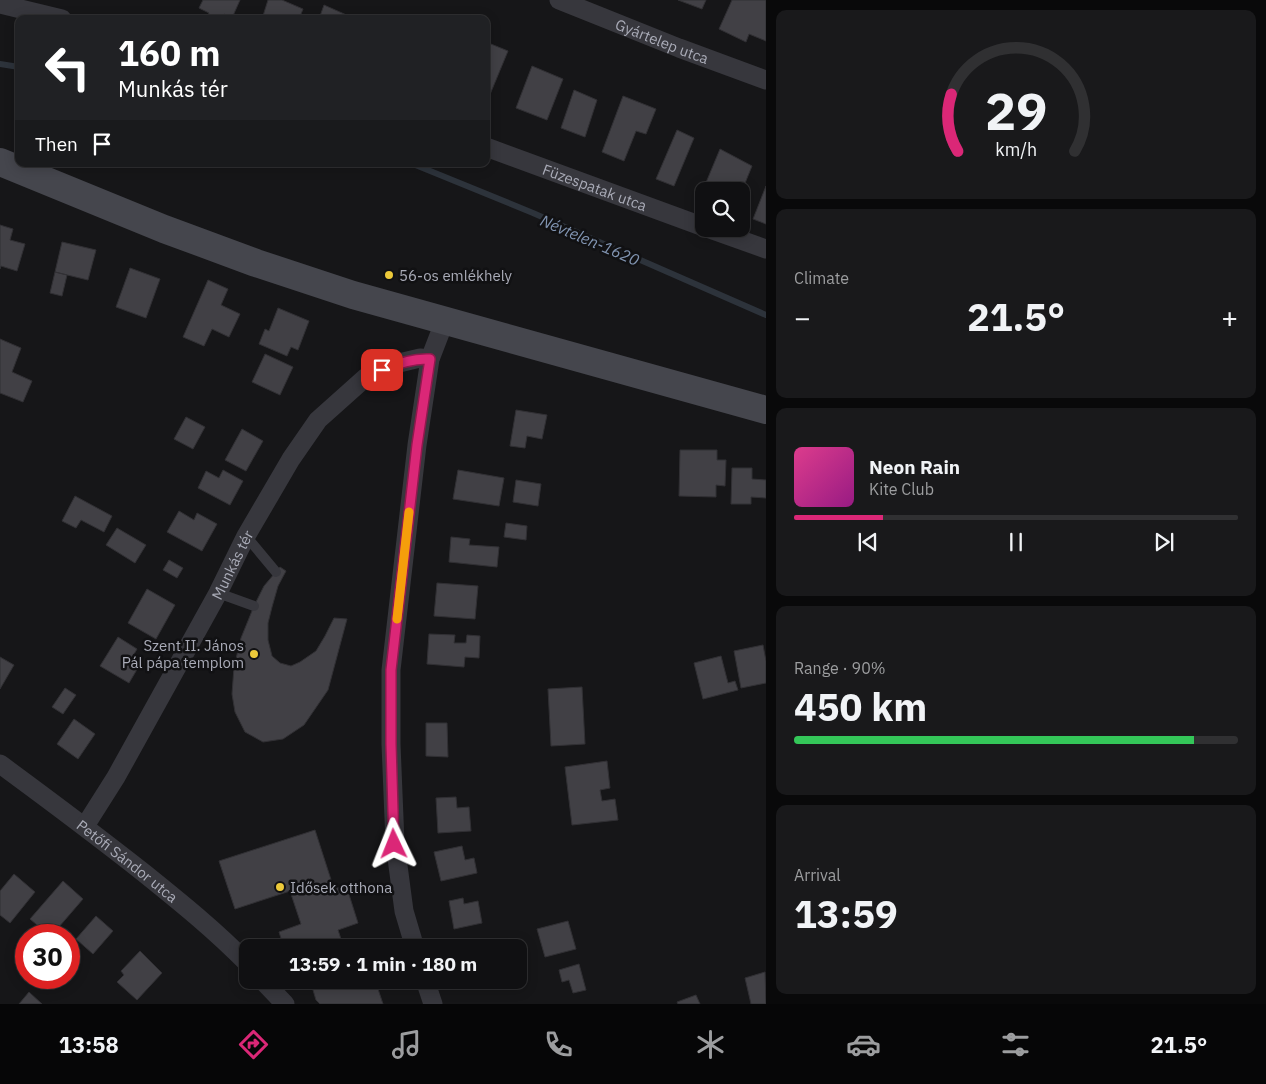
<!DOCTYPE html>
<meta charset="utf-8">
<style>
body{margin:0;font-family:"IBM Plex Sans",sans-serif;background:#19191b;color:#f1f3f6;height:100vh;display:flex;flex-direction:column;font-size:19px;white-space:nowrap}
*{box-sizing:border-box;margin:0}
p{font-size:16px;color:#9c9d9f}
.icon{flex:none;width:28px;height:28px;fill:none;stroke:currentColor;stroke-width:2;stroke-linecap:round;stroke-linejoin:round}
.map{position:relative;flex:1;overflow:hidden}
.sheet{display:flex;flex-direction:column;gap:10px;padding:10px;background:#09090a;width:500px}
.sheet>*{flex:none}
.guide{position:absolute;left:15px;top:15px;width:475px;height:152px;border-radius:10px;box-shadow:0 2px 12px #0003,0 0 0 1px #303032;background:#202124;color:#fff;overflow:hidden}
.buttons{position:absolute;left:695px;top:182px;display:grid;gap:10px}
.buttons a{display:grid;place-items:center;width:55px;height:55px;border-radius:10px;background:#101012;box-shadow:0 2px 12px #0003,0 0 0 1px #303032;font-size:25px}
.speed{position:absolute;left:15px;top:924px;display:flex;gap:10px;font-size:25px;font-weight:700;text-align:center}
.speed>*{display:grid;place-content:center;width:65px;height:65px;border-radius:50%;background:#101012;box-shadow:0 2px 12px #0003,0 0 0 1px #303032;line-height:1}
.speed .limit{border:8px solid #d22;background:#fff;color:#111}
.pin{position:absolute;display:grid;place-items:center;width:42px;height:42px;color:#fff;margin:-21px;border-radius:10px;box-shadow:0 2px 8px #0006}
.me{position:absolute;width:55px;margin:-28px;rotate:358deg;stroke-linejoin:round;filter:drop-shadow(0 0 4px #0008)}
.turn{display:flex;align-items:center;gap:18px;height:105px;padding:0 20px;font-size:22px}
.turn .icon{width:65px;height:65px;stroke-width:2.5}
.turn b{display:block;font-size:35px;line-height:42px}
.then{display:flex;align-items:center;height:48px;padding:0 20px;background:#0003;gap:10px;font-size:19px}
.big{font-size:38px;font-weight:700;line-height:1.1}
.sheet .widget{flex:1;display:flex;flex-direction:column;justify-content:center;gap:8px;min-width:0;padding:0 18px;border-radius:10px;background:#19191b}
.sheet .dial{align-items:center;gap:0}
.dial svg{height:130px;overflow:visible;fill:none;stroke:#303032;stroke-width:7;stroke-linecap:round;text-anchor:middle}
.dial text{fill:#f1f3f6;stroke:none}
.song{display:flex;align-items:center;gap:15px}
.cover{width:60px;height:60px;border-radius:8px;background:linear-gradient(135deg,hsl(330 70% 55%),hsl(310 70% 35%))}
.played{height:5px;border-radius:2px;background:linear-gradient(90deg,#db2777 20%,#303032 20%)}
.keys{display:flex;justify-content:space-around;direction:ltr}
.heat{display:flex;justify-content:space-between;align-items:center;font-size:28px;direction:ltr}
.charge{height:8px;border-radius:4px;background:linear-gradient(90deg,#34c759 90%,#303032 0)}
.trip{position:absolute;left:239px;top:939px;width:288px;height:50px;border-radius:10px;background:#101012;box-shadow:0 2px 12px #0003,0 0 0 1px #303032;font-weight:700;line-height:50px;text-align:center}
.tab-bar{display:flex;height:80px;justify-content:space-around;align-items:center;background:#060607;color:#9c9d9f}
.tab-bar .icon{width:35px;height:35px}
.tab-bar .active{color:#db2777}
.tab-bar b{font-size:22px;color:#f1f3f6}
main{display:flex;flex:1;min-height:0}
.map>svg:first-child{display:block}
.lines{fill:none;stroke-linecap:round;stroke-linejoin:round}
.stream{stroke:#2d333b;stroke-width:6}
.building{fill:#414045;stroke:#313034}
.lane{stroke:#37373d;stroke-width:10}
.street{stroke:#37373d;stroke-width:19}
.secondary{stroke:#45464d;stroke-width:28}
.route-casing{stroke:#8e194d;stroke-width:12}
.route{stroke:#db2777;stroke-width:9}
.slow{stroke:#f59e0b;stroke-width:9}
.poi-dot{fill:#ecc93a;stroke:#111113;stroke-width:2}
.labels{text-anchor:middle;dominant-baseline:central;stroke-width:5;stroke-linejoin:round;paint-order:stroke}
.street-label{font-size:15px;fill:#a9abb7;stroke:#111113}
.poi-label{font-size:15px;fill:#a9abb7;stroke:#111113;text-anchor:start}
.water-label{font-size:16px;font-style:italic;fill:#8194b1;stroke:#111113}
</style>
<main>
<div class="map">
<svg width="766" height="1004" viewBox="0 0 766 1004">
<rect width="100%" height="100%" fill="#161618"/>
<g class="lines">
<!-- stream -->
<path class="stream" d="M0 64 19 67
M413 164 533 213 766 315"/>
</g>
<!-- building -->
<path class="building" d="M203 0H240L232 18 224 14 222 19H211L207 17 209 13 199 8Z
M268 0H282L303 9 299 19H262Z
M678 0H706L702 9Z
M732 0H766V41L749 34 746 42 719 29Z
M324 5 351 17 350 19H319Z
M486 42 508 51 486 104Z
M532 66 563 79 547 120 516 108Z
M574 90 597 100 585 137 561 128Z
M623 96 656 109 646 134 636 131 624 161 602 152Z
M677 130 694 138 674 186 656 179Z
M720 149 752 166 741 193V191H718L705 185Z
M766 186V224L753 219Z
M0 225 13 229 10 240 25 244 17 271 1 266 0 269Z
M62 242 96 250 88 280 55 272Z
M130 268 160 279 146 318 116 307Z
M55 272 67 275 62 296 50 293Z
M208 280 228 289 221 305 240 314 229 337 212 329 204 346 183 337Z
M278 308 309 321 298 350 291 347 287 356 259 344 265 329 269 331Z
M0 339 21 348 12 372 32 381 23 402 0 393Z
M265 354 293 367 280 395 252 382Z
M516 410 547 415 542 439 527 436 525 448 510 446Z
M186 417 205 427 193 449 174 439Z
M242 429 263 441 246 471 225 460Z
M680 450H717V460H726L725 486 716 485V497L679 496Z
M732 468H752V479L766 480V498L751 497V504H731Z
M223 470 243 481 230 505 198 488 206 471 219 478Z
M458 470 504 478 499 506 453 499Z
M516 480 541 484 538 506 513 502Z
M75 496 112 516 104 532 81 520 76 528 62 521Z
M179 511 194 520 197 513 217 524 202 551 167 532Z
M506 523 527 526 526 540 504 537Z
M117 528 146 545 135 563 106 545Z
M451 537 470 539 469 545 499 547 497 567 449 562Z
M169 560 183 568 177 578 163 570Z
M280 567 286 571 278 586 272 607 268 623V640L272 656 280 663 291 666 300 662 316 651 325 636 334 618 347 619 328 690 304 725 283 739 263 742 245 732 235 712 232 694 234 667 241 638 254 606 264 586Z
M437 583 478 586 475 619 434 616Z
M147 589 175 605 156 639 128 623Z
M429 634 455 635 454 643H466L467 635 480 636 479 658 465 657 464 667 427 664Z
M118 637 137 649 130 661 139 666 129 683 100 666Z
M763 645 766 661V683L741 688 734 651Z
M721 656 728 683 735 681 738 690 703 699 694 663Z
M0 657 14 665 0 689Z
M582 687 585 744 551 746 548 689Z
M65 688 76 695 63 714 52 707Z
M74 719 95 734 78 759 57 744Z
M426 723H447L448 757 426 756Z
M607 761 610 788 600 790 602 801 615 799 618 820 572 825 565 767Z
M456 797 457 808 469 807 471 831 438 833 436 798Z
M315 830 334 889 346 885 358 923 338 930 344 948H284L279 932 301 924 290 891 235 909 219 861Z
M462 846 465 860 474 858 477 873 441 881 434 852Z
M14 874 35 892 10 923 0 915V891Z
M63 881 83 899 52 935H49L30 919Z
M463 898 464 904 478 901 482 923 454 929 449 901Z
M96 916 113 931 93 954 76 939Z
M568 921 576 949 545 957 537 929Z
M140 951 162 973 137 1000 117 982 124 975 121 971Z
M69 955 79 964 69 976Z
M579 964 586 990 573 993 569 980 562 982 559 970Z
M765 972 766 1004H751L745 978Z
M310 980H375L383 1004H320L316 1000Z
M29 992 42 1004H19Z
M696 995 700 1004H678L677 1002Z"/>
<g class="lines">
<!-- lane -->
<path class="lane" d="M246 536 276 572
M218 593 254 606"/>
<!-- street -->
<g class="street">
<path id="s1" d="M559 0 679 48 766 80"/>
<path d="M0 4 62 19"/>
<path id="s2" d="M486 147 704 227"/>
<path d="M710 229 766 249"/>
<path id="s3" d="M0 764C49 800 97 836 144 873 180 902 216 931 248 964"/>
<path id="s4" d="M85 826 116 777 218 593 246 536 291 459 318 420 365 378 399 363 420 358 430 359"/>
<path d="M415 948 404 911 395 843 391 744V670L417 445 430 359 445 320"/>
<path d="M262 980 285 1004"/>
<path d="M425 980 433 1004"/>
</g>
<!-- secondary -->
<path class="secondary" d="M0 162 164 229 256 263 353 295 766 410"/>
</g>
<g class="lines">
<!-- route casing -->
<g class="route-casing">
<path id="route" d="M382 370C398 363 413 358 430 359L417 445 391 670V744L394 844"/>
</g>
<!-- route -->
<use href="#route" class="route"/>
<!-- slow -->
<path class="slow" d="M397 619 409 512"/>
</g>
<!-- markers -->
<g class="poi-dot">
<circle cx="389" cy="275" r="5"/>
<circle cx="254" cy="654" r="5"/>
<circle cx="280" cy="887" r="5"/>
</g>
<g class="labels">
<!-- street labels -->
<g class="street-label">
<text stroke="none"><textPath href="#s1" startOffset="111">Gyártelep utca</textPath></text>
<text stroke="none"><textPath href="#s2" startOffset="116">Füzespatak utca</textPath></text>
<text stroke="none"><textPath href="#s4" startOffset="300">Munkás tér</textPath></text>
<text stroke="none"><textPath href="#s3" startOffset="160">Petőfi Sándor utca</textPath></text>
</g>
<!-- poi labels -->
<g class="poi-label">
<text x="399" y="275">56-os emlékhely</text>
<text x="244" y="645" text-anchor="end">Szent II. János<tspan x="244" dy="17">Pál pápa templom</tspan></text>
<text x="290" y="887">Idősek otthona</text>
</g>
<!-- water labels -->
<g class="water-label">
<text transform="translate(590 240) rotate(23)">Névtelen-1620</text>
</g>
</g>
</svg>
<div class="buttons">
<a><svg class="icon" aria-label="search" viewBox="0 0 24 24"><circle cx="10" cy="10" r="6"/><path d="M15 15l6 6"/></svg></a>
</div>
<div class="speed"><div class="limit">30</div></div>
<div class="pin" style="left:382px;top:370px;background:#d93025"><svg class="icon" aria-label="arrive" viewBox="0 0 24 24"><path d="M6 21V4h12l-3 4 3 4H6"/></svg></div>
<svg class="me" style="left:394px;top:844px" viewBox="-20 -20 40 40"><path d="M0-17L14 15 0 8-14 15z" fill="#db2777" stroke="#fff" stroke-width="4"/></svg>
<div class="trip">13:59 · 1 min · 180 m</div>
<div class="guide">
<div class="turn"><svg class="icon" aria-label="left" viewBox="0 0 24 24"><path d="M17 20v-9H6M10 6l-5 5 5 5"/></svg><div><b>160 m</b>Munkás tér</div></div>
<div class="then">Then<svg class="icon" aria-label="arrive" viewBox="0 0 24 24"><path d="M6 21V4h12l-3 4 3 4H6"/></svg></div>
</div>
</div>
<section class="sheet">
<div class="widget dial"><svg viewBox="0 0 100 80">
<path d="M14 69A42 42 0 1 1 86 69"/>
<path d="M14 69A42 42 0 0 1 10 34" stroke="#db2777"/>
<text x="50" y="56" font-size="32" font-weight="700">29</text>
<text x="50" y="72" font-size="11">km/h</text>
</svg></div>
<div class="widget"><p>Climate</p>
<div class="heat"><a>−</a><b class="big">21.5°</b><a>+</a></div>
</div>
<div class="widget">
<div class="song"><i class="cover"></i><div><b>Neon Rain</b><p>Kite Club</p></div></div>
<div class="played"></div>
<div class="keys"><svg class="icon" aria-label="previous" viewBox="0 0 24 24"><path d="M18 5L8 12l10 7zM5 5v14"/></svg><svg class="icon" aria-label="pause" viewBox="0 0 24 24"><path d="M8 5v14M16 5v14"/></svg><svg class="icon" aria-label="next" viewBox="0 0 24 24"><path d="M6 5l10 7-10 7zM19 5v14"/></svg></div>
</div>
<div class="widget"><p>Range · 90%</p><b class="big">450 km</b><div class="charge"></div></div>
<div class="widget"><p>Arrival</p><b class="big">13:59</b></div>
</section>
</main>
<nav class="tab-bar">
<b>13:58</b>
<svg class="icon active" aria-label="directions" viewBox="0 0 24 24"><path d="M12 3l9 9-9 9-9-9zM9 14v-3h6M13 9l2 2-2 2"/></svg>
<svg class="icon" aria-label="music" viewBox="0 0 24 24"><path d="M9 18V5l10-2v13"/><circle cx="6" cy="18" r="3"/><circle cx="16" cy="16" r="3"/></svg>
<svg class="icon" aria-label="phone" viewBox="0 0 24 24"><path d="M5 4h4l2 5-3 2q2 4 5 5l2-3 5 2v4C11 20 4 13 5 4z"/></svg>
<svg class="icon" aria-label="climate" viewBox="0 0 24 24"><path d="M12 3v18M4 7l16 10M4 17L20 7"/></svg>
<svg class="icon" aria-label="car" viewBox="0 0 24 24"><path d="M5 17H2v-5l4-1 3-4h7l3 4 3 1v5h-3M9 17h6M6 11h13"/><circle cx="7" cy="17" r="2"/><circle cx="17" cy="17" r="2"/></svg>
<svg class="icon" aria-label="filters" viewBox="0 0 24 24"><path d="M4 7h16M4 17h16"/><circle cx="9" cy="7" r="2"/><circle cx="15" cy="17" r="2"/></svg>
<b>21.5°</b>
</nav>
